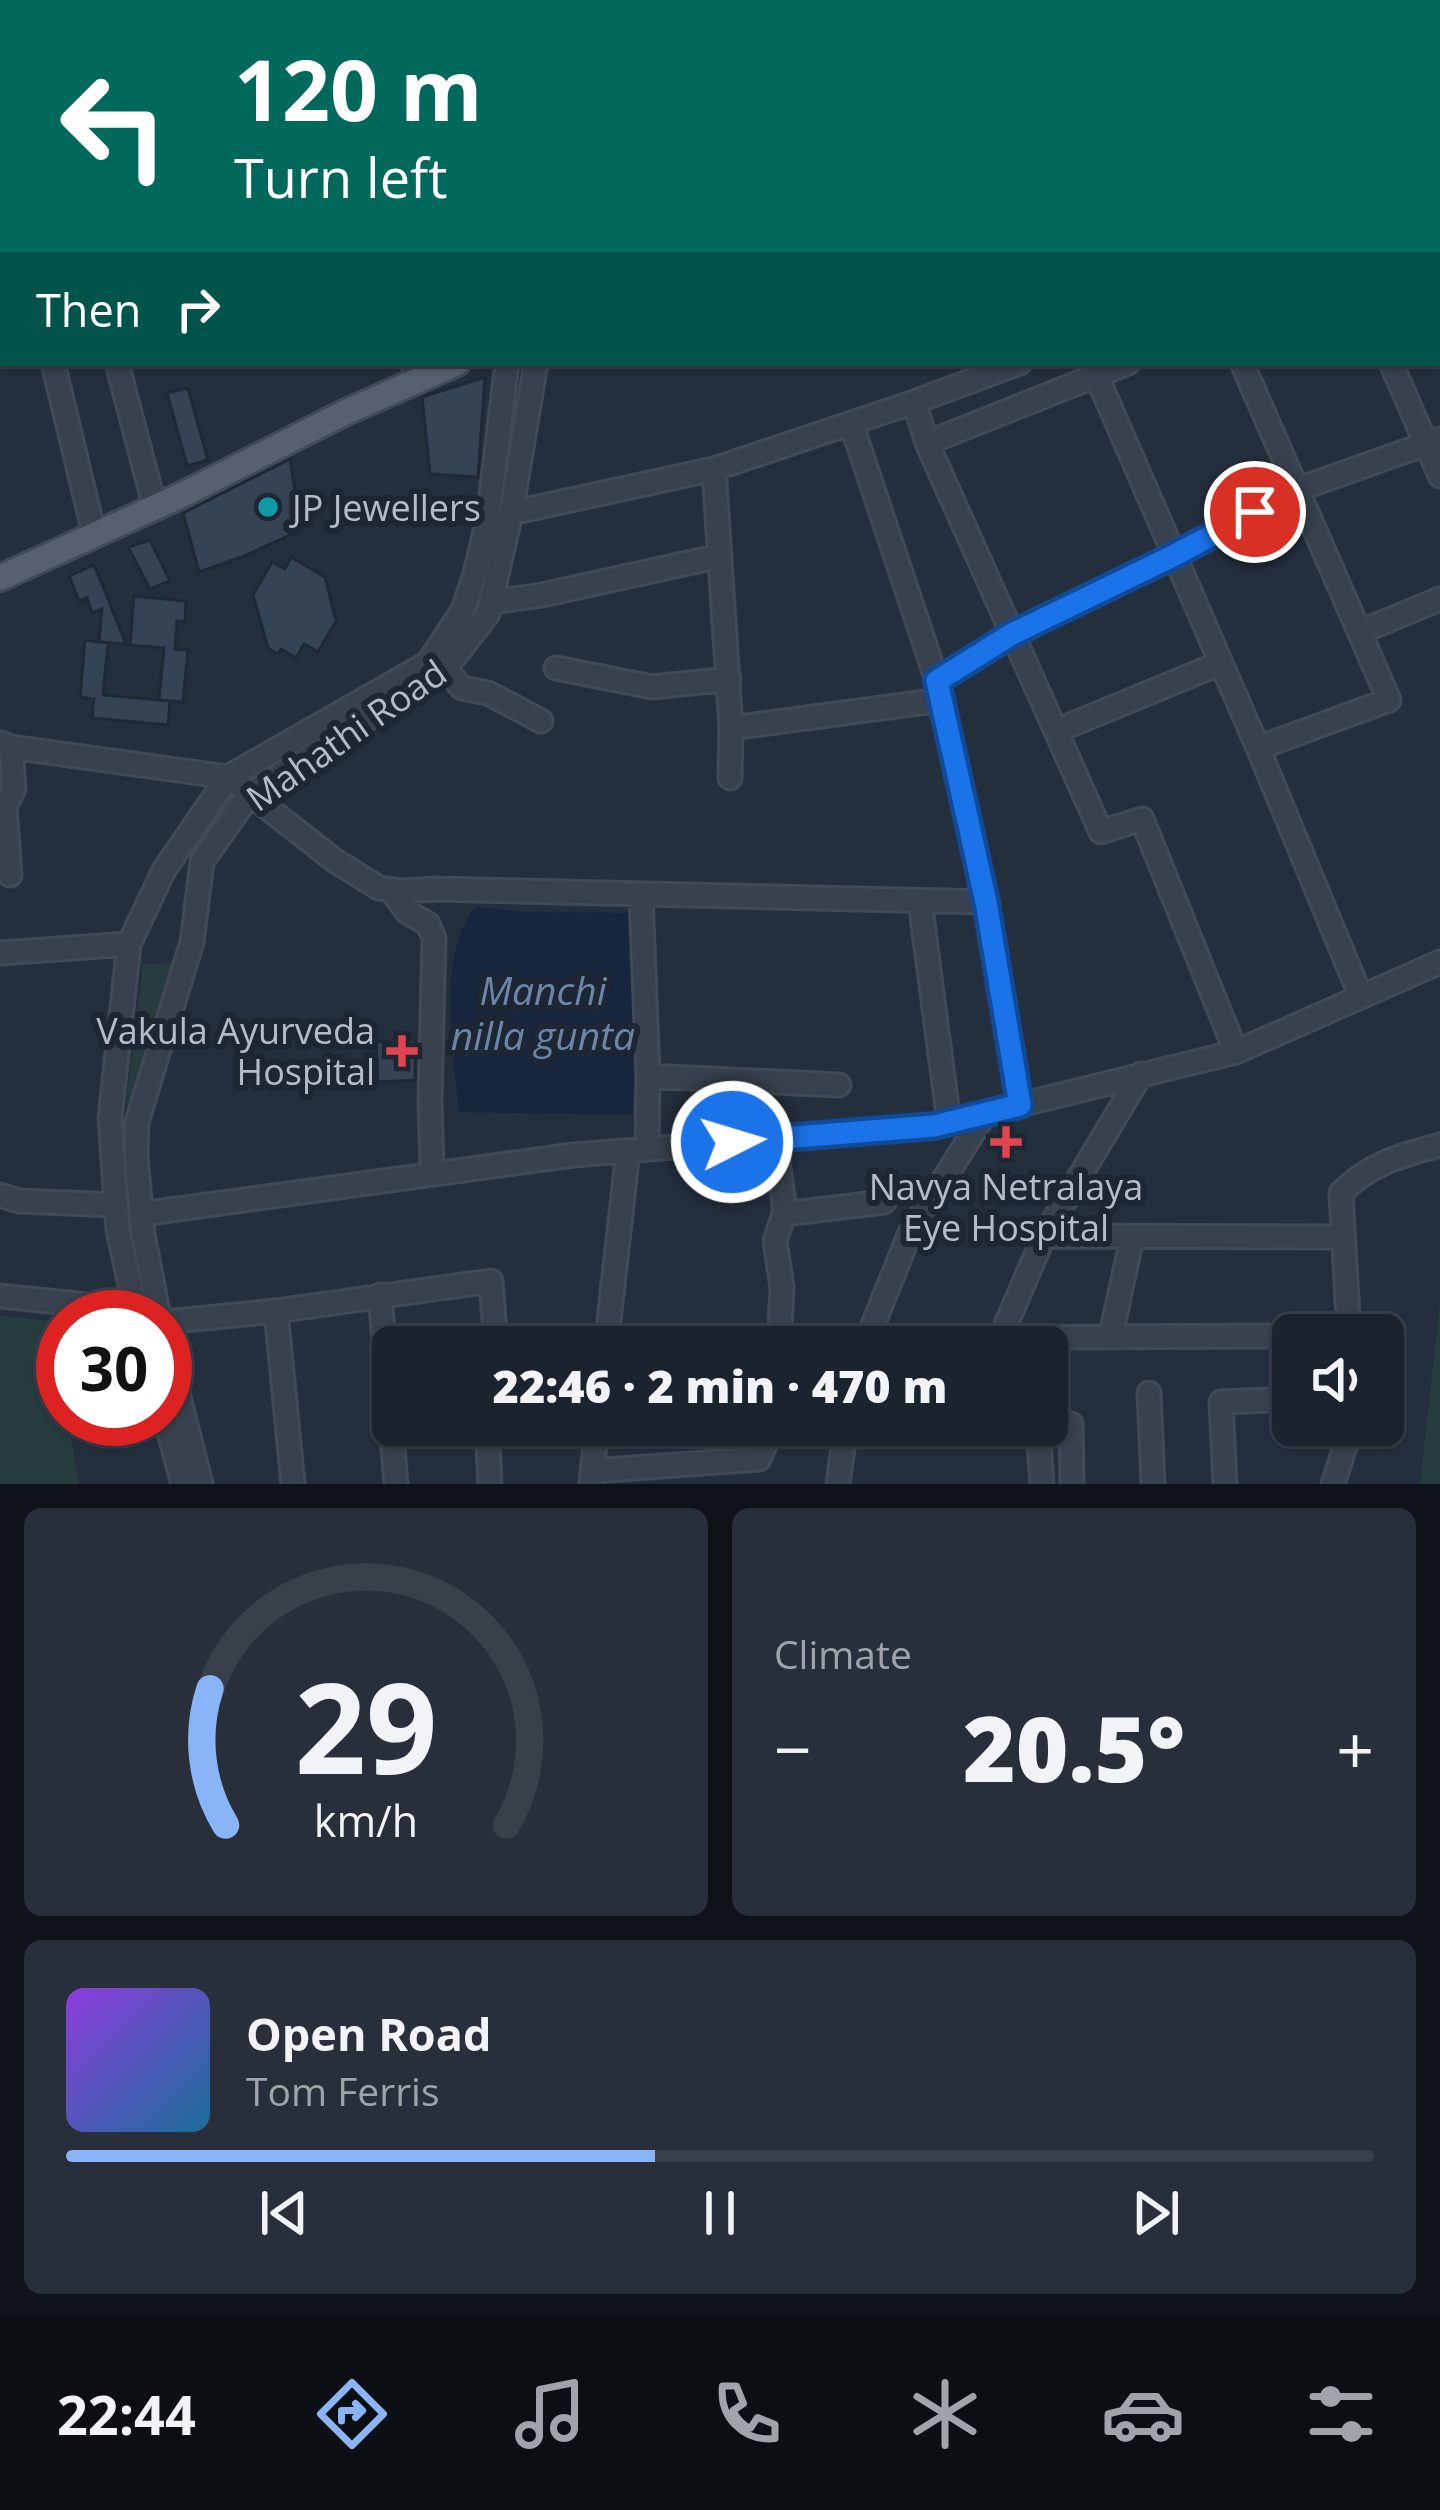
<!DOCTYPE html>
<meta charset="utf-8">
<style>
body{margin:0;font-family:"Open Sans",sans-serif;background:#282f3a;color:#f1f3f6;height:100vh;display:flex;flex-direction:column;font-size:45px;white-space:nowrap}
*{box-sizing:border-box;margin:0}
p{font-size:39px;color:#a0a4aa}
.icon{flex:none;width:66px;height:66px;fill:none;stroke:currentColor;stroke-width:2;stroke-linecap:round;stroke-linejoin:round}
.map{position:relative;height:1484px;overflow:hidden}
.sheet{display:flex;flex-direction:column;gap:24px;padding:24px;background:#0f1319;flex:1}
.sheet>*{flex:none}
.top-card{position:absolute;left:0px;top:0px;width:1440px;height:366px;box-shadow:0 3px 9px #0004,0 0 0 3px #39404a;background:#00695c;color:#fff;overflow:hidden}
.tools{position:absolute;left:1272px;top:1314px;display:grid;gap:24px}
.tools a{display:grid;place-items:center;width:132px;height:132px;border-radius:18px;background:#1b232e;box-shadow:0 3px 9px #0004,0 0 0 3px #39404a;font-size:60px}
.speed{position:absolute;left:36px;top:1290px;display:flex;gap:24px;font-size:60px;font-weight:700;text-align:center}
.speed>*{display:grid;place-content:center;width:156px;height:156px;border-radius:50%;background:#1b232e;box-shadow:0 3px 9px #0004,0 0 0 3px #39404a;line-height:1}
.speed .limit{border:18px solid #d22;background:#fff;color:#111}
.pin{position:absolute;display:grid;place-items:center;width:102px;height:102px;color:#fff;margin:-51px;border:6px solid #fff;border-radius:50%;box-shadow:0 3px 12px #0007}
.me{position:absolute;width:132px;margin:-66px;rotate:85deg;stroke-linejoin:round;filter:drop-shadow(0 0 9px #0008)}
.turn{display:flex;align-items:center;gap:42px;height:252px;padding:0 36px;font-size:54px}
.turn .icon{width:156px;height:156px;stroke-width:2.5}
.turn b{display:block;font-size:84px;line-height:102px}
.then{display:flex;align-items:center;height:114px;padding:0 36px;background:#0003;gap:24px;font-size:45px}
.big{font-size:90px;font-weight:800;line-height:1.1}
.sheet .widget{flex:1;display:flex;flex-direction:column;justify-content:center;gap:18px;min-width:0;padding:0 42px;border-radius:18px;background:#282f3a}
.sheet .dial{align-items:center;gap:0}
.dial svg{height:312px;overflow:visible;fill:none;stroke:#39404a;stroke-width:7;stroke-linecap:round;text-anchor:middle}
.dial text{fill:#f1f3f6;stroke:none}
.song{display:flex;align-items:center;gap:36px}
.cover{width:144px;height:144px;border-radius:18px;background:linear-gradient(135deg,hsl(270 70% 55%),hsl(200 70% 35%))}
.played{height:12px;border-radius:6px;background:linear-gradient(90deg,#8ab4f8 45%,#39404a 45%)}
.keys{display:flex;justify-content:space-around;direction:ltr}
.heat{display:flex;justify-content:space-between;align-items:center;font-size:66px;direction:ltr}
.sheet .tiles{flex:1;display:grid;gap:24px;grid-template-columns:1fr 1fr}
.widget:last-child{grid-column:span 2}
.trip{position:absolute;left:372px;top:1326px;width:696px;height:120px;border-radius:18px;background:#1b232e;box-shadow:0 3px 9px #0004,0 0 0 3px #39404a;font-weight:800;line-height:120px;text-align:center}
.dock{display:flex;height:192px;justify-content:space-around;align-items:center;background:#0b0e12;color:#a0a4aa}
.dock .icon{width:84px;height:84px}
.dock .active{color:#8ab4f8}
.dock b{font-size:54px;color:#f1f3f6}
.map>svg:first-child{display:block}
.green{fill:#263c3f}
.water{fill:#17263c}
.building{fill:#364354;stroke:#1f2835;stroke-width:3}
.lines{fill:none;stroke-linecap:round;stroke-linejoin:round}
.minor-casing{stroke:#414a57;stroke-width:27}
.major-casing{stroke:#414a57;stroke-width:30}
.minor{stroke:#38414e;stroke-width:21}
.major{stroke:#56606e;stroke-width:24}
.route-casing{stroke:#114b97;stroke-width:30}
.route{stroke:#1a73e8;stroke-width:21}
.culture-dot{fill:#0f9aa8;stroke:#1d2633;stroke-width:4.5}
.health-dot{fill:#e0444e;stroke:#1d2633;stroke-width:4.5}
.labels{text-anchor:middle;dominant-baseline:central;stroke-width:12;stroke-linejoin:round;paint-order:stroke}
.poi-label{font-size:36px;fill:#b4bcc9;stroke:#1d2633;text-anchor:start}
.street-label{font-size:36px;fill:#b4bcc9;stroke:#1d2633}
.water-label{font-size:39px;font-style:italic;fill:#6d86a8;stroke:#1d2633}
</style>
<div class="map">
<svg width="1440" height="1484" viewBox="0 0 1440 1484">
<rect width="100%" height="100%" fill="#242f3e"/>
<!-- green -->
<path class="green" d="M174 963 132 1105 126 1103 143 964Z
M1440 1301V1484H1420L1440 1302Z
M0 1316 52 1321 63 1388V1419H68L79 1484H0Z"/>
<!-- water -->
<path class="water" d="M475 907 532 912 636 913 633 1115 459 1112C453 1049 436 961 475 907Z"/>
<!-- building -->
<path class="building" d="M485 377 478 477 430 474 422 397Z
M188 388 208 460 187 466 167 393Z
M290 459 301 530 242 557 199 572 183 513Z
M150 540 170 581 150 589 128 547Z
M291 557 325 577 336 621 318 652 304 644 296 658 281 649 278 654 268 648 253 595 272 562 285 569Z
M94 565 104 589 126 644 99 642 102 609 92 613 87 598 79 601 69 576Z
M134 596 186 601 185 622 177 621 175 649 188 650 183 702 159 700 164 648 130 645Z
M85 640 108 643 103 695 170 701 168 725 92 718 94 699 80 697Z
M416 1040 415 1080 378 1082 376 1042Z"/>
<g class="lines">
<!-- minor casing -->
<g class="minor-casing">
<path id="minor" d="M445 0 446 3
M489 0V3
M631 0 633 3
M1232 0 1233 3
M1371 0 1372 3
M53 3 54 0
M538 3 541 0
M684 3 686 0
M0 136 3 146
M1437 153 1440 160
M0 228H3
M1437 230 1440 229
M53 363 92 525
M117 363 155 508
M412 363 414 368
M1091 363 1258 748 1361 997
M1242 363 1389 700 1258 748
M1391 363 1440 476
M914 402 927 443 1101 832 1142 819 1236 1052
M851 423 937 681 986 902 1020 1105
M927 443 1128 363
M714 469 731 728
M511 513 714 469 914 402 1020 363
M493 602 542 595 720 556
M1360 632 1440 599
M556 668 652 687 729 679
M445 669 462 688 488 693 541 721
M937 681 1012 634 1173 556 1296 490 1440 439
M1056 731 1221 663
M0 743 11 747 228 777 334 860 379 888 402 891 437 889 986 902
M730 778 731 728 941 700
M10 875 5 806 14 789 11 747
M391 890 407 912 428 924 434 938 430 1100 432 1173
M641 896 648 1076 647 1149
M920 901 949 1122
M0 953 129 944
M648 1076 839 1085
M775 1139 784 1203V1214L775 1241 782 1287 779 1347
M0 1195 19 1201 115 1205
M141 1214 574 1155 934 1126 1236 1052 1440 962
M784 1214 884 1202
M1044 1236 1141 1074
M380 1295 396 1484
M0 1296 135 1310
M276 1311 293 1484
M137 1317 118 1230 110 1118 129 944 164 870 228 777 428 663 463 610 475 574 488 519 507 363
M159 1317 143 1234 136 1156 137 1122 192 942 202 862 249 795 445 669 488 614 511 513 536 363
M165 1322 276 1311 491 1281 496 1347
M1111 1335 1132 1238
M1349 1335 1341 1193C1369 1164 1402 1155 1440 1145
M1001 1336 1044 1236 1342 1237
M867 1338 1293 1336
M165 1342 201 1484
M606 1347 628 1151
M864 1347 910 1233 986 1112
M1149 1393 1153 1484
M165 1418 183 1484
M1071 1424 1072 1484
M487 1425 490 1484
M1039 1442 1042 1484
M592 1471 759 1459 774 1425
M591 1483 597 1425
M838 1484 846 1425
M1225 1484 1221 1402 1293 1399
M1333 1484 1352 1425"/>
</g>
<!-- major casing -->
<g class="major-casing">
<path id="major" d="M1158 3 1164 0
M1196 3 1202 0
M0 578 182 495 344 413 457 363"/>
</g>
<!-- minor -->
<use href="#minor" class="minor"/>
<!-- major -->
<use href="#major" class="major"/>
</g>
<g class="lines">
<!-- route casing -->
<g class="route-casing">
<path id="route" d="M732 1142 934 1126 1020 1105 986 902 937 681 1012 634 1173 556 1255 512"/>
</g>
<!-- route -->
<use href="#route" class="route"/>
</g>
<!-- markers -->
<circle class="culture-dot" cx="268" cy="507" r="12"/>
<g class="health-dot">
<path d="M396 1033h12v12h12v12h-12v12h-12v-12h-12v-12h12z"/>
<path d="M1000 1124h12v12h12v12h-12v12h-12v-12h-12v-12h12z"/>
</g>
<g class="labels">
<!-- poi labels -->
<g class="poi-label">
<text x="292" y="507">JP Jewellers</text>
<text x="375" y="1030" text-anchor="end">Vakula Ayurveda<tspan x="375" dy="41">Hospital</tspan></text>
<text x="1006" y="1186" text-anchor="middle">Navya Netralaya<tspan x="1006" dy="41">Eye Hospital</tspan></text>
</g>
<!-- street labels -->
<g class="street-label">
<text transform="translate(346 735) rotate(-35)">Mahathi Road</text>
</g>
<!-- water labels -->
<g class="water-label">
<text x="543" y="989">Manchi<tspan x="543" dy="45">nilla gunta</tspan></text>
</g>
</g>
</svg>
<div class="tools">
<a><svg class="icon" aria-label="sound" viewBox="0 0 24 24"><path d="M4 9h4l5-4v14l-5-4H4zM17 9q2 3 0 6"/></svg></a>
</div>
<div class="speed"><div class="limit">30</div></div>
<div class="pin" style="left:1255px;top:512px;background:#d93025"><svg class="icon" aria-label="arrive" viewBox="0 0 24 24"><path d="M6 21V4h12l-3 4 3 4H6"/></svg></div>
<svg class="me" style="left:732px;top:1142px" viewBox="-20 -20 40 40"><circle r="17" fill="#1a73e8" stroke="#fff" stroke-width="3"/><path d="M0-11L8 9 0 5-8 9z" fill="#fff"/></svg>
<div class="trip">22:46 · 2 min · 470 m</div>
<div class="top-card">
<div class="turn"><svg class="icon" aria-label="left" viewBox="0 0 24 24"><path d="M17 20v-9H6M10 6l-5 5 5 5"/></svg><div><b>120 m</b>Turn left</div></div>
<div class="then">Then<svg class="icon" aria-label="right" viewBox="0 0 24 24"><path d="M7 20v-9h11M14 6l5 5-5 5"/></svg></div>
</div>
</div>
<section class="sheet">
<div class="tiles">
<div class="widget dial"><svg viewBox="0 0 100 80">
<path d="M14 69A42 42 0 1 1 86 69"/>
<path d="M14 69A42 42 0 0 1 10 34" stroke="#8ab4f8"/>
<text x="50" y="56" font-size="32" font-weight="700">29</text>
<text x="50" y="72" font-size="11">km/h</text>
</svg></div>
<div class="widget"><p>Climate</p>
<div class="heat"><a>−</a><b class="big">20.5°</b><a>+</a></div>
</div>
<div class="widget">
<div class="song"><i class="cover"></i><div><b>Open Road</b><p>Tom Ferris</p></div></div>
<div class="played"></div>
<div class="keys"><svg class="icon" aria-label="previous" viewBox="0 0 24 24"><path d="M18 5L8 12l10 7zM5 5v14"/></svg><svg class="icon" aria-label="pause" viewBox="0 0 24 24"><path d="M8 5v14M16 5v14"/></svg><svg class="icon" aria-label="next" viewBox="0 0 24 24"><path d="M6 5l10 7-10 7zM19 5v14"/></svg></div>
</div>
</div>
</section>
<nav class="dock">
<b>22:44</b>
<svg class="icon active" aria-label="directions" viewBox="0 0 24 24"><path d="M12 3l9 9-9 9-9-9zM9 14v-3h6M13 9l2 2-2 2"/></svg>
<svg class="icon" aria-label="music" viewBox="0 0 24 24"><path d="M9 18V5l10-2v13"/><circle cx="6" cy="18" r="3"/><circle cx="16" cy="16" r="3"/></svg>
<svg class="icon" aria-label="phone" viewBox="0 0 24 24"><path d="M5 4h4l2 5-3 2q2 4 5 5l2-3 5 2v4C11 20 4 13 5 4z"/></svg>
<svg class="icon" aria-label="climate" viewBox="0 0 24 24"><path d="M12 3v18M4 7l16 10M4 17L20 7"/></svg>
<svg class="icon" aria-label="car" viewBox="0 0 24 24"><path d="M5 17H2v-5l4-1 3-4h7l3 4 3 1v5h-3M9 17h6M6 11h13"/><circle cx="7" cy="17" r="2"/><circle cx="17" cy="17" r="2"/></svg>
<svg class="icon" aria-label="filters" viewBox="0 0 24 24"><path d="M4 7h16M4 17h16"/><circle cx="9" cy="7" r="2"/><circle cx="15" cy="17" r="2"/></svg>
</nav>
